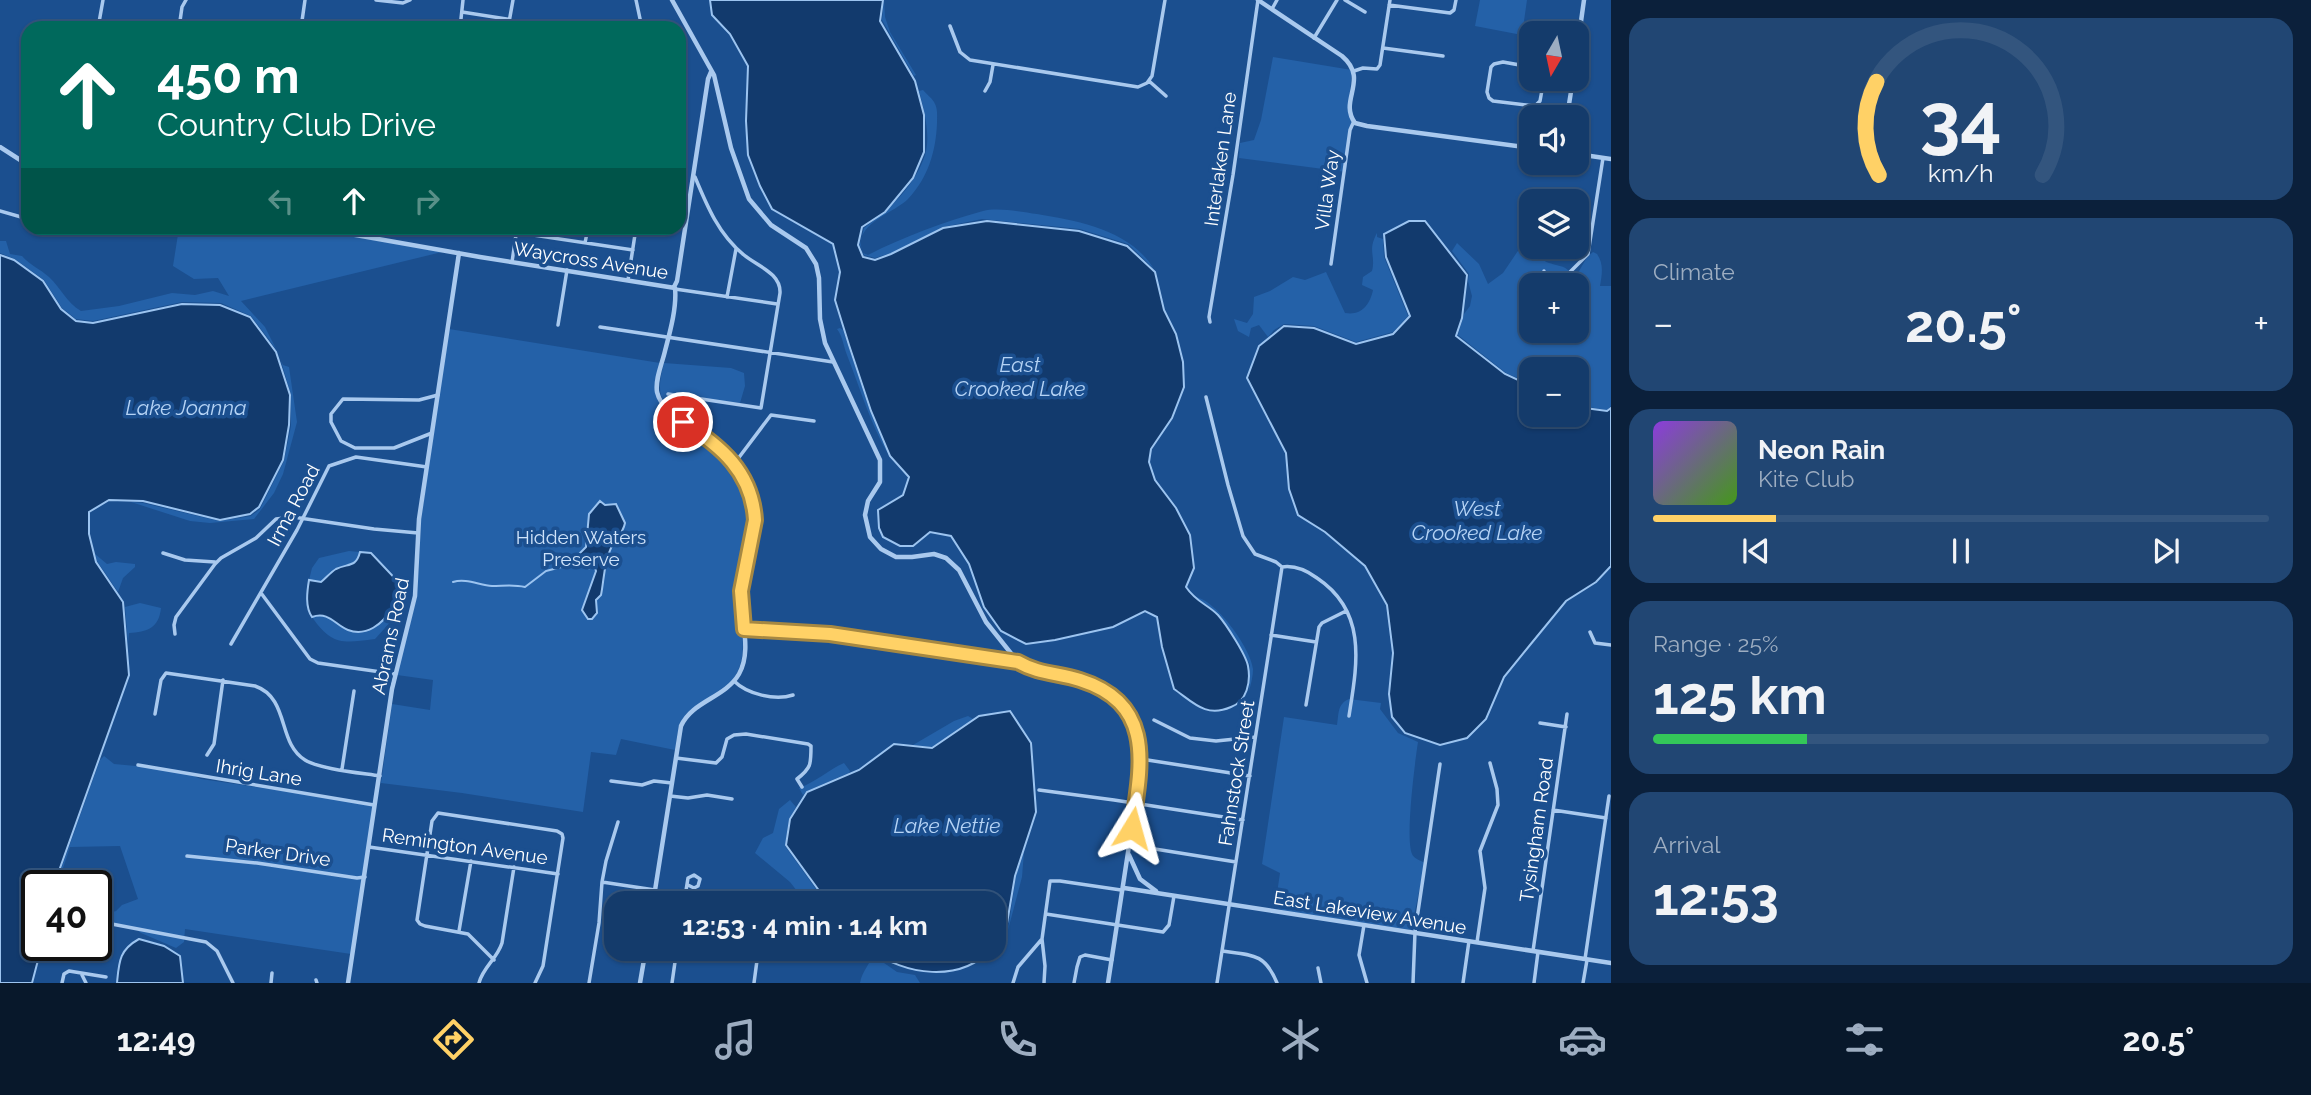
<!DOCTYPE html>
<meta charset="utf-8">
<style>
body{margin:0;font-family:Raleway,sans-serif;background:#214673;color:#f1f3f6;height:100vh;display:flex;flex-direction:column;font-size:26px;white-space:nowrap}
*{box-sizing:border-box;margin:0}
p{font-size:23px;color:#9dadc1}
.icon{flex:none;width:38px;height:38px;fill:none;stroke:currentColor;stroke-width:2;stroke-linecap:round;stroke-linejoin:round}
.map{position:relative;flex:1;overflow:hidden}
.details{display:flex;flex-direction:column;gap:18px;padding:18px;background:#0b203b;width:700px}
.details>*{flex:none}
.banner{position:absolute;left:21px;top:21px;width:665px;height:214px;border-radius:21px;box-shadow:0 2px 5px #0004,0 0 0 2px #33557e;background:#00695c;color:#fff;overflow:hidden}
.needle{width:46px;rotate:189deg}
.tools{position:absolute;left:1519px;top:21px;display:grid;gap:14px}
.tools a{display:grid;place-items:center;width:70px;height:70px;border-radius:14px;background:#143b6b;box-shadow:0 2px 5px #0004,0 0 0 2px #33557e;font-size:35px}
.speed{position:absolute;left:21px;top:870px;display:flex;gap:14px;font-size:35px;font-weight:700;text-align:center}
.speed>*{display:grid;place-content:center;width:91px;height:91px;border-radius:50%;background:#143b6b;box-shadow:0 2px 5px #0004,0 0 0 2px #33557e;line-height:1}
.speed .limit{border:4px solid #111;border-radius:10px;background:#fff;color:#111}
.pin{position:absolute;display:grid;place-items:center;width:60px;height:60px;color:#fff;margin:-30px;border:4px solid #fff;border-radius:50%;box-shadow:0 2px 7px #0007}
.me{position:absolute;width:77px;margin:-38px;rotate:8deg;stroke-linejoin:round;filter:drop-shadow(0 0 5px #0008)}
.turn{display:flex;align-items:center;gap:24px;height:147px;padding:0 21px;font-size:32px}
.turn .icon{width:91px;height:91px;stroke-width:2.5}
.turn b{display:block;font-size:49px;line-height:60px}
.lanes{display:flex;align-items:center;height:66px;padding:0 21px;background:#0003;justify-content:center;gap:35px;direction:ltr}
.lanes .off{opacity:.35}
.big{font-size:52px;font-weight:700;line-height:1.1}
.details .widget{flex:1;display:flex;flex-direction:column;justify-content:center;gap:10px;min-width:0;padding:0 24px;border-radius:21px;background:#214673}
.details .dial{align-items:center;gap:0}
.dial svg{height:182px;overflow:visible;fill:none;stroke:#33557e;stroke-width:7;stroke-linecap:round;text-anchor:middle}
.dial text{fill:#f1f3f6;stroke:none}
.song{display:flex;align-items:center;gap:21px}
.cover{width:84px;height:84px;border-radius:10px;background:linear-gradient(135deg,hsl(270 70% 55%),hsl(100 70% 35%))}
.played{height:7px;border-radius:4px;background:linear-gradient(90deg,#ffd166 20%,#33557e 20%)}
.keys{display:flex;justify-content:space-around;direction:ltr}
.heat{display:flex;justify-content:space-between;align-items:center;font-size:38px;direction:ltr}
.charge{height:10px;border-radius:5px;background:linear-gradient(90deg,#34c759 25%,#33557e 0)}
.trip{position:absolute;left:604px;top:891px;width:402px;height:70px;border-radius:21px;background:#143b6b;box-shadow:0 2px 5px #0004,0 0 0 2px #33557e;font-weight:700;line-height:70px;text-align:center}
.tab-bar{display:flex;height:112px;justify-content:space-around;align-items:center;background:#08182b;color:#9dadc1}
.tab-bar .icon{width:49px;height:49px}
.tab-bar .active{color:#ffd166}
.tab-bar b{font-size:32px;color:#f1f3f6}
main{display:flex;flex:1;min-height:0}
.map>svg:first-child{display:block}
.green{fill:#2461a8;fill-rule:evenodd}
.water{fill:#123a6d;stroke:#9cc4f0;stroke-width:2}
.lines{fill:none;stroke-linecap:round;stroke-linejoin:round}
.stream{stroke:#9cc4f0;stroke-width:2}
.minor{stroke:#a9c9ee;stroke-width:3.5}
.tertiary{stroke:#a9c9ee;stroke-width:4.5}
.route-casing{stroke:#a68842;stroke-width:18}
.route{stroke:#ffd166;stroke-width:12}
.labels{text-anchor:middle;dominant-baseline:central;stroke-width:7;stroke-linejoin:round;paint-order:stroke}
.street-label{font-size:19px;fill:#fff;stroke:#1b4f8f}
.park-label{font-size:19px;fill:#cfe3fa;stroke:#1b4f8f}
.water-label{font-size:21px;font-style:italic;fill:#b5d3f5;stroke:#1b4f8f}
</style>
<main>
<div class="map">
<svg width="1611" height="983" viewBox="0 0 1611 983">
<rect width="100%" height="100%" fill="#1b4f8f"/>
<!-- green -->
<path class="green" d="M884 0 885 17 890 32 916 75 914 76 882 20Z
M1480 0H1527L1522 35 1475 26Z
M1273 57 1352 70 1348 111 1352 122 1346 172 1239 158 1240 143 1254 140 1261 120Z
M923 90C926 94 931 97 934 102 938 108 937 116 937 123 936 151 928 178 908 199 893 214 851 224 863 253L868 255C905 236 944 222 983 211 998 207 1022 212 1037 214 1079 221 1130 230 1154 269L1128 244 1080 229 982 219 943 227 891 253 875 258 864 255 860 245 864 228C889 210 915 186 925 155 931 136 924 109 919 91Z
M179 228H305L442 252 241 301 265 327 276 349 251 316 221 303 182 302 93 321 76 319 62 308 44 280 15 259 0 253V241H6L10 254 22 256C30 265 40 269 49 277 61 288 66 302 81 311L119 306 172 293 195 295 213 291 229 296 218 278 194 279 173 266Z
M1377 233V237L1383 239 1384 257 1408 316 1393 332 1356 342 1314 326 1284 324 1274 330 1268 337 1259 325 1251 328 1249 337 1238 331 1234 319 1247 323 1253 314 1254 297 1270 291 1293 277 1305 280 1326 272 1345 313C1361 316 1370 305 1373 290L1362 285 1363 277 1372 271C1376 255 1367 251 1377 233Z
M1528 236H1531V247H1544L1543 260C1554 267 1565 263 1572 275L1578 273 1587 257 1593 252 1597 254C1604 264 1602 274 1600 286H1611V406L1607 410 1577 405V369H1531V384L1506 373 1458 335 1464 314 1470 306 1472 296 1468 281 1469 274 1452 251 1457 243 1479 264 1488 284 1503 273ZM1531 285H1577V331H1531Z
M840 328 843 330 870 411 888 454C870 423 860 388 847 355 843 345 843 337 837 329Z
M449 329 660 363 655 381 659 402C699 433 749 464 753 520 749 543 742 567 740 591 737 622 753 655 731 682L686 714 679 725 675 750 621 739 616 755 591 752 583 812 462 793 381 783 392 704 430 710 433 680 397 675 417 596 421 519Z
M281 361 283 365 289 367 297 422 283 474 274 493 254 519 210 523 190 521 131 502 143 503 219 521 251 516 260 509 284 461 291 426V395Z
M664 363 731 368 744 373 745 386 740 403 702 399 693 400 690 424C660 406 655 396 664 363Z
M757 521 758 532 745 616 743 591Z
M349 551 360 552C356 568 348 563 336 570 331 572 326 578 321 582L309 580 312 568 319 558Z
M95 554 107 564 116 562 135 564V567L123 578 118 592 97 561Z
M1195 597C1215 599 1251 648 1253 669 1253 676 1251 684 1249 691L1250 665 1239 645 1219 614Z
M140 603 161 608C159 628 147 632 129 633L128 643 125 607Z
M391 609H398L395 617 375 639C343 643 332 646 312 617 324 613 332 618 341 625Z
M1349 699 1381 703 1380 709 1398 733 1418 742C1415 762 1405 838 1412 854 1414 859 1420 860 1425 863L1411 930 1284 911 1275 907 1280 873 1262 864 1284 717 1337 725C1339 714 1337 704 1349 699Z
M968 716 973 719 932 747 913 745 954 721Z
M104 756 114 764 179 770 201 779 374 804 351 954 185 929 184 942 176 948 141 933 133 927 105 925 100 916 116 911 122 905 138 899 120 846 70 847 57 886 61 869 100 760Z
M844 763 850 771 849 773 807 791 803 795 799 788C816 782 828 770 844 763Z
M790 800 796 807 789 819 785 846 826 903H796L797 891 790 882 755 853 763 838 773 833 779 809Z
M1024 852 1022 877 1008 930 1016 876Z
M864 949 897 972 915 975 920 983H860C862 971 870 965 872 955Z"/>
<!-- water -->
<path class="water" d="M710 0H883L880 21 915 81 924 115V152L913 178 885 212 862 227 858 245 863 257 875 260 891 254 943 228 987 221 1079 231 1127 246 1155 272 1164 310 1176 334 1183 362 1184 387 1172 418 1151 449 1149 462 1155 480 1176 508 1190 535 1194 568 1186 587C1196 602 1207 604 1218 615 1226 624 1246 655 1248 666 1251 682 1247 701 1231 707 1206 718 1194 703 1174 689L1162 647 1157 617 1145 611 1113 627 1055 640 1026 644 1001 631 984 607 969 564 951 536 930 532 913 546H900L883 537 879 528 878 510 903 495 909 477 890 456 871 411 849 345 835 300 840 272 833 244 772 209 760 186 748 155 746 121 748 66 730 34 712 15Z
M1409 221H1425L1467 275 1462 318 1456 336 1505 374 1531 386V415H1577V407L1607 411 1611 408V566L1596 582 1566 601 1530 645 1504 677 1486 719 1467 738 1440 745 1405 733 1392 717 1389 694 1393 653 1387 605 1365 566 1325 532 1298 515 1289 489 1286 453 1247 378 1259 346 1284 326 1314 328 1356 344 1393 334 1410 316 1386 257 1384 234Z
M0 255 14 260 43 281 61 309 76 321 93 323 182 304 220 305 250 317 276 352 290 395 289 425 283 460 259 507 250 514 220 520 143 501 109 500 89 512V534L96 562 123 602 129 675 60 868 56 885 37 886V945H42L32 983H0Z
M600 501 605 505 616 504 625 523C623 534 615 539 611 548 604 562 604 580 601 595L596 600 597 613 592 619H588L582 610 596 571 593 563 589 568 586 564 577 563 580 553 586 547 589 514Z
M360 552 371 553 404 588 398 609H391C383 624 366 637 348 630 335 625 329 611 312 617 305 607 307 592 309 580L321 582C326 578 331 572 336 569 348 563 356 568 360 552Z
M1010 711 1031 743 1036 812 1015 876 1006 929 994 945V903H828L786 845 790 819 807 792 859 770 894 744 932 748 979 716Z
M139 939 164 946 180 956 183 983H117C119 962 119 950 139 939Z
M870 949H991C961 983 904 976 870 949Z"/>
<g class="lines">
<!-- stream -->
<path class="stream" d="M453 582C466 578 479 585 492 586 503 586 513 584 525 587L546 571 577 563"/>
<!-- minor -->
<path class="minor" d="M376 0 403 3 410 0
M636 0 642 28
M1345 0 1365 12
M1389 5 1450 13 1454 10 1456 0
M1272 9 1277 0
M462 12 564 28
M950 26 960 52 970 60 1138 87 1147 83 1152 76 1165 0
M98 28 103 0
M179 28 182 7 186 0
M301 28 305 0
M460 28 463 0
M508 28 513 0
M1314 38 1337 0
M1383 48 1443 56
M1531 67 1503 62 1494 64 1491 67 1487 92 1489 98 1493 101 1535 106 1540 101 1544 79
M1354 71 1363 68 1377 69 1380 65 1390 0
M1149 81 1166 96
M985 91 990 82 993 65
M0 211 28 219
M486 228 633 250
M367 236 369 228
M585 243 588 228
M512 262 517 228
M1331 264 1350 130 1354 121
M1544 271 1545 285
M628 280 636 228
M1562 285 1567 275 1588 254 1603 158
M675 289 777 304
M727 297 736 249
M1210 322 1209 317 1233 175 1258 0
M558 325 567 270
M600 327 833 362
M668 394 761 408 780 293C781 273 757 266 744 255 719 235 707 206 695 177
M1206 397 1228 485 1243 536 1255 554 1276 562 1282 567
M432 433 394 448H355L341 441 331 422V414L343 399 419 400 438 395
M734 464 771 415 814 421
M163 553 185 560 215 562
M1282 567C1295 565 1306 570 1317 578 1368 612 1357 665 1349 716
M261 593 310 659 318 663 395 674
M1590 632 1595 643 1611 645
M175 634 174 625 176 617 215 564 221 558 256 538 276 519 293 517 374 529 418 533
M1271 635 1316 642
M231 644 297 530 329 466 356 457 427 467
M734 681C747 694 775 701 793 695
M1306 705 1319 627 1322 623 1346 611
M155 714 161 680 166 673 255 686C290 698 277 743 305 760 319 769 361 773 380 776
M1154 720 1190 738 1216 741 1255 737
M1540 723 1566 727
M207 755 214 744 223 680
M676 758 716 763 722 757 727 739 734 735 746 734 808 744 811 746C811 765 811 768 797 779L802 787
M1141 759 1250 776
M138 765 374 805
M342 769 354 691
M611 781 642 785 654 781 672 783
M1039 790 1114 800 1243 820
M670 796 688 798 707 795 732 799
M1553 810 1606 818
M1130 845 1236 862
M369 847 558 874
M187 856 257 863 357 878 365 877
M602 882 655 890
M684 903 688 878 694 875 700 879 698 886 694 888 688 885
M1046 914 1163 932 1169 925 1174 896
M96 921 206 942 217 951 233 983
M1364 925 1359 955 1367 983
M459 931 471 861
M1477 942 1485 888 1480 851 1498 805 1497 789 1490 763
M750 948 752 952 758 953
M1222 951C1252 955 1265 953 1277 983
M1533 951 1567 714
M1585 959 1609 796
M494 960 468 934 425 926 420 924 417 920 432 821 438 813 557 831 562 834 563 838 543 966 535 983
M1318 968 1321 983
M82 975 86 983
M316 980 317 983
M62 983 64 974 69 971 106 977
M271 983 272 973
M479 983C483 967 497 959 502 943L514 867
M589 983 599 923 602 882 606 861 618 822
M672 983 677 948
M754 983 758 953
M1013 983 1018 967 1042 939
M1044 983 1045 966 1042 939 1050 881H1060L1121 890
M1074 983 1077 967 1080 957 1085 955 1112 960
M1217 983 1282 567
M1413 983 1415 932 1440 764
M1463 983 1469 941
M1534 983 1538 952
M1583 983 1587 960"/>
<!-- tertiary -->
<path class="tertiary" d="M672 0 714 75 731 148 749 199 771 225 806 248 816 264 819 278 820 319 825 343 880 460V482L868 501 865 515 870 537 881 549 896 557H912L934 554 946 558 959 570 986 622 1018 662 1036 671 1088 683 1109 695 1127 713 1135 726 1140 745V774L1108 983
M1258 0 1342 56C1370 80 1338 100 1355 123L1367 126 1531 148
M1577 50 1584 0
M1567 117 1573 79
M0 147 28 165
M1577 154 1611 159
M316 228 480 257 675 288C677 307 670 332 665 351 662 364 655 379 657 392 663 419 706 432 724 451 738 467 752 490 755 512 758 535 744 566 742 590 739 617 753 649 739 674 725 698 692 701 681 726L653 903
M674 287 677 281 708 79 711 72
M744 629 830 634 1018 662
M1129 855 1140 879 1156 891
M1124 888 1611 963
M348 983 392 689 415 596 419 519 459 253
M640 983 646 948"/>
</g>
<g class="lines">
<!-- route casing -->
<g class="route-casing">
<path id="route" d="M683 422C721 446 752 472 755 520L741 591 744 629 830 634 1018 662C1038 674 1059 673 1080 680 1156 704 1141 766 1132 828"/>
</g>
<!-- route -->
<use href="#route" class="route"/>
</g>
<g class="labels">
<!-- street labels -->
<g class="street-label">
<text transform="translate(1220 159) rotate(-82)">Interlaken Lane</text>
<text transform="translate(1327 190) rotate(-82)">Villa Way</text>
<text transform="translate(591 260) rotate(9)">Waycross Avenue</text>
<text transform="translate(293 505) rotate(-62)">Irma Road</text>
<text transform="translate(390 636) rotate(-78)">Abrams Road</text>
<text transform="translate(259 772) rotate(9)">Ihrig Lane</text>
<text transform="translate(1236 773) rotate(-81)">Fahnstock Street</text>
<text transform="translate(1536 830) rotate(-82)">Tysingham Road</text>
<text transform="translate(465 846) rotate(8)">Remington Avenue</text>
<text transform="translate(278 852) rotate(8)">Parker Drive</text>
<text transform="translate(1370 912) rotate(9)">East Lakeview Avenue</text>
</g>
<!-- park labels -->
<g class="park-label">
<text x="581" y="537">Hidden Waters<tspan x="581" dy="22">Preserve</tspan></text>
</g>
<!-- water labels -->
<g class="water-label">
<text x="1020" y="364">East<tspan x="1020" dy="24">Crooked Lake</tspan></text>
<text x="186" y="407">Lake Joanna</text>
<text x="1477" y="508">West<tspan x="1477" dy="24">Crooked Lake</tspan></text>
<text x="947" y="825">Lake Nettie</text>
</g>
</g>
</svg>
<div class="tools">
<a><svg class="needle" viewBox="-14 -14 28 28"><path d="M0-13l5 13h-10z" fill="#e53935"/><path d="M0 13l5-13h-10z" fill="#9dadc1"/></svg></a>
<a><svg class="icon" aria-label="sound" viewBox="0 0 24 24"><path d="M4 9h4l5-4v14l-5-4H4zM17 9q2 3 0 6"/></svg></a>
<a><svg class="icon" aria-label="layers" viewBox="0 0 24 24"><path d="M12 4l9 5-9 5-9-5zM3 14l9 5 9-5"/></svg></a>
<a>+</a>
<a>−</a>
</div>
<div class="speed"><div class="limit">40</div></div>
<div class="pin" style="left:683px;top:422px;background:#d93025"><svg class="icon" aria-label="arrive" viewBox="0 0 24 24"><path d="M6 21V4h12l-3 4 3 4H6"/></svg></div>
<svg class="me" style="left:1132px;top:828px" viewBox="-20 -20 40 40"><path d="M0-17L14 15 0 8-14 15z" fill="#ffd166" stroke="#fff" stroke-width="4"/></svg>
<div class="trip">12:53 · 4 min · 1.4 km</div>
<div class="banner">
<div class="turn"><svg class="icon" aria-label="ahead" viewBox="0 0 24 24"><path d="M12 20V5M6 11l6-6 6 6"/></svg><div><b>450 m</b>Country Club Drive</div></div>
<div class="lanes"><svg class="icon off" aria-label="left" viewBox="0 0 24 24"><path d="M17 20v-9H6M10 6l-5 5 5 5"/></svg><svg class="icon" aria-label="ahead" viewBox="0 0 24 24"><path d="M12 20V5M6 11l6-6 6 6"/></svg><svg class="icon off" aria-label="right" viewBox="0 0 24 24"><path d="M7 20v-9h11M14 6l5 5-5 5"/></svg></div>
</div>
</div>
<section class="details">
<div class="widget dial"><svg viewBox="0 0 100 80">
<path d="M14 69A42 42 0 1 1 86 69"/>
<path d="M14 69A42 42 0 0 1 13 28" stroke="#ffd166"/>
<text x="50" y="56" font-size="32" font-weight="700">34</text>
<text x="50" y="72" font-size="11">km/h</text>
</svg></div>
<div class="widget"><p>Climate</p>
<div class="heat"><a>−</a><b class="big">20.5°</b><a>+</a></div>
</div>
<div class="widget">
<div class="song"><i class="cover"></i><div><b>Neon Rain</b><p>Kite Club</p></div></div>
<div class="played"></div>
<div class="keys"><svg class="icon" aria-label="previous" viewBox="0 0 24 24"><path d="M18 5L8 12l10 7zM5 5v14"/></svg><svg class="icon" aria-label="pause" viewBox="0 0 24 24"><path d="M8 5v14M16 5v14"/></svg><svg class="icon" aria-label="next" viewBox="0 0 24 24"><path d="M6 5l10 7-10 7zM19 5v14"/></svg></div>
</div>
<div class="widget"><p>Range · 25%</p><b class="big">125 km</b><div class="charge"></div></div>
<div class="widget"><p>Arrival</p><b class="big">12:53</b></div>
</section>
</main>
<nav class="tab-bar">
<b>12:49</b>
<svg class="icon active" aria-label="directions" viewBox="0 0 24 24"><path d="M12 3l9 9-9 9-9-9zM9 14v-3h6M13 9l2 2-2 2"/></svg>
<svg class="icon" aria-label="music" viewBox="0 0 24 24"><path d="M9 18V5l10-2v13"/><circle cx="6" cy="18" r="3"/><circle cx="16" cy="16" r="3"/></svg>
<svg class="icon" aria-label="phone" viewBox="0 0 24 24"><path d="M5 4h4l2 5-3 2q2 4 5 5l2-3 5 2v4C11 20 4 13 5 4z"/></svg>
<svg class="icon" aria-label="climate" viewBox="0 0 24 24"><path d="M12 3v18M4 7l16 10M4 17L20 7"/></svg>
<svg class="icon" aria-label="car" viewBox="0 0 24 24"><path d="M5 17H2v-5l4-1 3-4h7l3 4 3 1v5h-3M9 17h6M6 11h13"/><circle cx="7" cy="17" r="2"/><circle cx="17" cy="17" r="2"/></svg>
<svg class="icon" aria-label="filters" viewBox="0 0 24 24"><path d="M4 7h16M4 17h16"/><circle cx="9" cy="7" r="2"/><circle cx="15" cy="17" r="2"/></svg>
<b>20.5°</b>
</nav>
